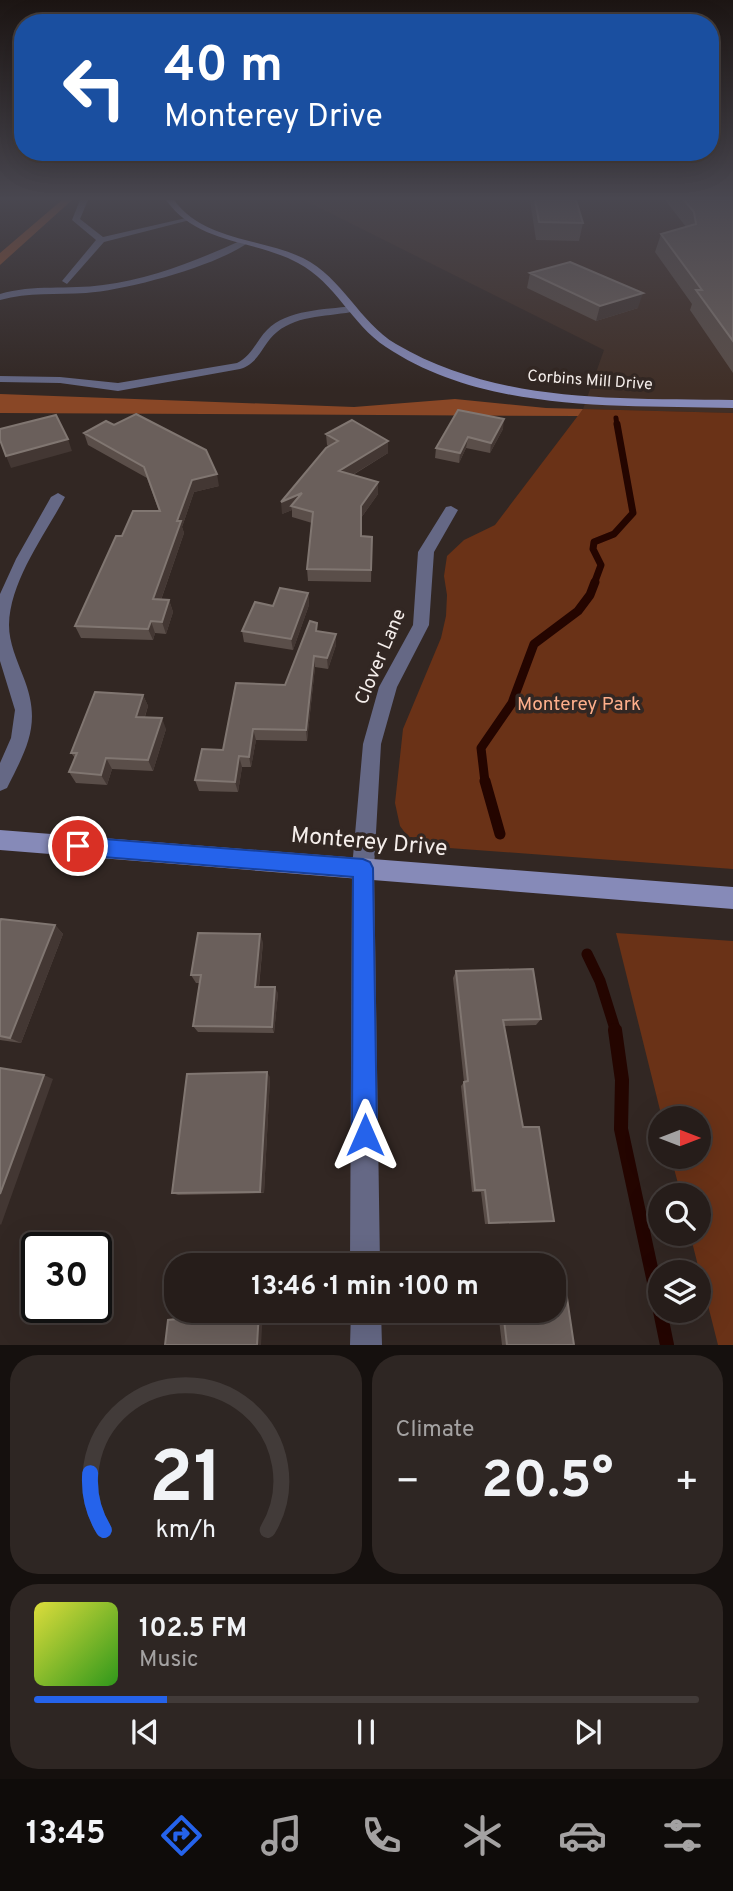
<!DOCTYPE html>
<meta charset="utf-8">
<style>
body{margin:0;font-family:Overpass,sans-serif;background:#2e2623;color:#f1f3f6;height:100vh;display:flex;flex-direction:column;font-size:26px;white-space:nowrap}
*{box-sizing:border-box;margin:0}
p{font-size:23px;color:#a4a2a2}
.icon{flex:none;width:38px;height:38px;fill:none;stroke:currentColor;stroke-width:2;stroke-linecap:round;stroke-linejoin:round}
.map{position:relative;height:1345px;overflow:hidden}
.details{display:flex;flex-direction:column;gap:10px;padding:10px;background:#15100e;flex:1}
.details>*{flex:none}
.hud{position:absolute;left:14px;top:14px;width:705px;height:147px;border-radius:28px;box-shadow:0 7px 28px #0002,0 0 0 2px #423b39;background:#1a4fa0;color:#fff;overflow:hidden}
.needle{width:46px;rotate:90deg}
.buttons{position:absolute;left:648px;top:1106px;display:grid;gap:14px}
.buttons a{display:grid;place-items:center;width:63px;height:63px;border-radius:50%;background:#261d1a;box-shadow:0 7px 28px #0002,0 0 0 2px #423b39;font-size:35px}
.speed{position:absolute;left:21px;top:1232px;display:flex;gap:14px;font-size:35px;font-weight:700;text-align:center}
.speed>*{display:grid;place-content:center;width:91px;height:91px;border-radius:50%;background:#261d1a;box-shadow:0 7px 28px #0002,0 0 0 2px #423b39;line-height:1}
.speed .limit{border:4px solid #111;border-radius:10px;background:#fff;color:#111}
.pin{position:absolute;display:grid;place-items:center;width:60px;height:60px;color:#fff;margin:-30px;border:4px solid #fff;border-radius:50%;box-shadow:0 2px 7px #0007}
.me{position:absolute;width:77px;margin:-38px;rotate:0deg;stroke-linejoin:round;filter:drop-shadow(0 0 5px #0008)}
.turn{display:flex;align-items:center;gap:24px;height:147px;padding:0 35px;font-size:32px}
.turn .icon{width:91px;height:91px;stroke-width:2.5}
.turn b{display:block;font-size:49px;line-height:60px}
.big{font-size:52px;font-weight:700;line-height:1.1}
.details .widget{flex:1;display:flex;flex-direction:column;justify-content:center;gap:10px;min-width:0;padding:0 24px;border-radius:28px;background:#2e2623}
.details .dial{align-items:center;gap:0}
.dial svg{height:182px;overflow:visible;fill:none;stroke:#423b39;stroke-width:7;stroke-linecap:round;text-anchor:middle}
.dial text{fill:#f1f3f6;stroke:none}
.song{display:flex;align-items:center;gap:21px}
.cover{width:84px;height:84px;border-radius:10px;background:linear-gradient(135deg,hsl(60 70% 55%),hsl(110 70% 35%))}
.played{height:7px;border-radius:4px;background:linear-gradient(90deg,#2563eb 20%,#423b39 20%)}
.keys{display:flex;justify-content:space-around;direction:ltr}
.heat{display:flex;justify-content:space-between;align-items:center;font-size:38px;direction:ltr}
.details .tiles{flex:1;display:grid;gap:10px;grid-template-columns:1fr 1fr}
.widget:last-child{grid-column:span 2}
.trip{position:absolute;left:164px;top:1253px;width:402px;height:70px;border-radius:28px;background:#261d1a;box-shadow:0 7px 28px #0002,0 0 0 2px #423b39;font-weight:700;line-height:70px;text-align:center}
.tab-bar{display:flex;height:112px;justify-content:space-around;align-items:center;background:#0f0c0a;color:#a4a2a2}
.tab-bar .icon{width:49px;height:49px}
.tab-bar .active{color:#2563eb}
.tab-bar b{font-size:32px;color:#f1f3f6}
.map>svg:first-child{display:block}
.built{fill:#402f27}
.green{fill:#6a3217}
.forest{fill:#894726}
.lines{fill:none;stroke-linecap:round;stroke-linejoin:round}
.stream-far4{stroke:#240500;stroke-width:5}
.stream-far3{stroke:#240500;stroke-width:7}
.stream-far2{stroke:#240500;stroke-width:9}
.stream-far1{stroke:#240500;stroke-width:11}
.stream{stroke:#240500;stroke-width:14}
.street{fill:#656885;fill-rule:evenodd}
.secondary{fill:#868ab8;fill-rule:evenodd}
.wall{fill:#5a4e49}
.shaded-wall{fill:#433733}
.building{fill:#6a5f5b;stroke:#807671;stroke-width:2}
.route{fill:#2563eb;stroke:#184099;stroke-width:2}
.labels{text-anchor:middle;dominant-baseline:central;stroke-width:7;stroke-linejoin:round;paint-order:stroke}
.far-street-label{font-size:16px;fill:#f5eeeb;stroke:#322723}
.street-label{font-size:19px;fill:#f5eeeb;stroke:#322723}
.park-label{font-size:19px;fill:#feaf8b;stroke:#322723}
.near-street-label{font-size:23px;fill:#f5eeeb;stroke:#322723}
</style>
<div class="map">
<svg width="733" height="1345" viewBox="0 0 733 1345">
<rect width="100%" height="100%" fill="#322723"/>
<!-- built -->
<path class="built" d="M304 200H733V413L583 409 604 350Z"/>
<!-- green -->
<path class="green" d="M583 409 733 413V869L422 846 409 838 400 826 395 803 403 729 441 638 446 616 447 595 444 576 447 556 464 540 495 525Z
M616 933 733 941V1345H718L690 1234H698V1195H681L671 1157H698V1118H662Z"/>
<!-- forest -->
<path class="forest" d="M62 200H72L0 265V253Z
M0 394 354 407 455 399 546 408 583 409 578 416 0 413Z"/>
<g class="lines">
<!-- stream-far4 -->
<path class="stream-far4" d="M616 418 617 426"/>
<!-- stream-far3 -->
<path class="stream-far3" d="M594 584 601 565 593 549 594 542 614 534 633 513 617 424"/>
<!-- stream-far2 -->
<path class="stream-far2" d="M485 782 481 748 512 703 534 644 578 611 590 595 595 582"/>
<!-- stream-far1 -->
<path class="stream-far1" d="M485 781 500 834
M587 954 600 981 616 1032"/>
<!-- stream -->
<path class="stream" d="M615 1030 622 1080 621 1129 660 1310
M660 1311 667 1345"/>
<!-- street -->
<path class="street" d="M80 200H88L80 219 103 237 186 218 190 220 104 242 67 284 62 281 96 240 72 220Z
M242 240 249 242C217 266 127 290 86 293 56 295 29 292 0 300V294C33 284 68 290 103 285 151 279 198 260 242 240Z
M352 306 357 309 356 311C330 317 299 314 277 332 262 344 260 363 240 369L118 391 60 383 0 382V376L60 377 118 383 237 363C252 356 256 341 267 330 288 309 324 310 352 306Z
M58 493 65 497C45 535 10 580 9 625 9 643 17 660 23 676 42 723 28 746 7 788L0 791V763L11 738 15 710 0 661V594L16 559 51 497Z
M451 506 458 510 434 552 429 625 397 687 381 744 374 868 380 1265H350L352 868 363 744 379 687 413 625 418 552 446 507Z
M351 1311H381L382 1345H350Z"/>
<!-- secondary -->
<path class="secondary" d="M166 200H174C204 241 261 238 303 258 343 278 359 322 396 344 498 404 619 398 733 400V408C619 405 485 413 386 347 351 324 336 283 298 263 254 239 198 245 166 200Z
M0 830 733 887V909L0 850Z"/>
</g>
<!-- wall -->
<path class="wall" d="M530 200H576L583 223 579 241 536 240Z
M665 200H733V373L690 310 692 304 655 252 661 234 686 227Z
M530 273 638 308 596 321 527 288Z
M458 410 503 429 490 453 466 448 459 463 435 458 436 448Z
M84 433 219 486 194 492 182 527 184 533 161 600H169L173 612 166 634 155 633 153 640 81 638 75 626 122 536 159 511 147 478 88 445Z
M326 434 388 453 353 475 378 494 361 518V536L372 537 371 582 308 581 307 569 312 523 292 517V510L282 514 328 446 327 445Z
M308 593 309 605 293 650 244 642 242 631 273 606Z
M318 631 336 645 328 669 315 667 307 741 256 740 251 767H242L238 792 199 791 195 780 285 685Z
M143 695 148 706 145 717 166 729 153 771 112 769 107 785 76 783 69 772 75 758 71 753Z
M0 922 55 925 63 934 21 1043 0 1040Z
M263 942 259 987 278 993 274 1033 198 1032 193 1026 200 983H196L191 975Z
M456 971 541 1019 536 1025 504 1026 523 1127 554 1221 485 1224 481 1192H472L461 1086 464 1082 453 978Z
M270 1077 264 1193 178 1195 172 1193Z
M555 1270 563 1271 574 1345H502L498 1311H555Z"/>
<!-- shaded-wall -->
<path class="shaded-wall" d="M643 293 638 308 596 321 600 306Z
M504 419 503 429 490 453 491 443Z
M468 437 466 448 459 463 460 453Z
M68 439 72 451 11 468 6 456Z
M388 441V453L339 483V471Z
M217 474 219 486 194 492 182 527 184 533 157 611 153 599 177 521 192 480Z
M378 482V494L361 518V506Z
M302 493 291 506 292 510 282 514 281 502Z
M308 593 309 605 293 650 291 639Z
M169 600 173 612 166 634 162 622Z
M151 621 155 633 153 640 148 629Z
M336 634V645L328 669 327 658Z
M314 656 315 667 307 741 306 730Z
M143 695 148 706 141 728 136 717Z
M162 718 166 729 153 771 148 760Z
M253 729 256 740 251 767 249 757Z
M239 756 242 767 238 792 235 782Z
M106 758 112 769 107 785 101 775Z
M55 925 63 934 21 1043 10 1038Z
M260 934 263 942 258 993 255 987Z
M275 987 278 993 274 1033 272 1027Z
M267 1072 270 1077 264 1193 260 1192Z
M44 1075 53 1079 1 1225 0 1224V1194Z
M262 1256H266L265 1265H262Z
M259 1311H263L261 1345H257Z"/>
<!-- building -->
<path class="building" d="M535 200H576L583 223 539 222Z
M684 200H733V341L696 290H702L661 234 696 224 694 212Z
M570 262 643 293 600 306 530 273Z
M458 410 504 419 491 443 468 437 460 453 436 448Z
M136 414 206 450 217 474 192 480 177 521H181L153 599 169 600 162 622 151 621 148 629 75 626 116 536H122L133 511H160L144 467 84 433 106 421 114 425Z
M56 415 68 439 6 456 0 440V429Z
M352 420 388 441 339 471 378 482 361 506V536L372 537 371 570 307 569 313 512 291 506 302 493 281 502 326 448 338 441 326 434Z
M280 588 308 593 291 639 242 631 255 602 273 606Z
M310 621 317 623 316 631 336 634 327 658 314 656 306 730 253 729 249 757 239 756 235 782 195 780 202 749 223 750 236 683 285 685Z
M95 692 143 695 136 717 162 718 148 760 106 758 101 775 69 772 77 753H71Z
M1 919 55 925 10 1038 0 1036V922Z
M198 933 260 934 255 987H275L272 1027 193 1026 201 975H191Z
M533 969 541 1019 503 1020 523 1127H539L554 1221 489 1223 485 1190H475L464 1082 468 1081 456 971Z
M0 1068 44 1075 0 1194Z
M267 1072 260 1192 172 1193 187 1074Z
M262 1256V1265H183L184 1258Z
M555 1271H563L574 1345H507L503 1311H555Z
M178 1311H259L257 1345H165L168 1320 177 1319Z"/>
<!-- sky -->
<linearGradient id="sky" x2="0" y2="1"><stop stop-color="#1c1513"/><stop offset="0.51" stop-color="#494750"/><stop offset="1" stop-color="#494750" stop-opacity="0"/></linearGradient>
<rect width="733" height="389" fill="url(#sky)"/>
<!-- route -->
<path class="route" d="M78 837 363 859 370 862 373 868 377 1135 373 1144 365 1147 356 1144 352 1135 353 877 78 855 71 853 68 846 71 840Z"/>
<g class="labels">
<!-- far-street labels -->
<g class="far-street-label">
<text transform="translate(590 381) rotate(4)">Corbins Mill Drive</text>
</g>
<!-- street labels -->
<g class="street-label">
<text transform="translate(381 657) rotate(-67)">Clover Lane</text>
</g>
<!-- park labels -->
<g class="park-label">
<text x="579" y="705">Monterey Park</text>
</g>
<!-- near-street labels -->
<g class="near-street-label">
<text transform="translate(369 843) rotate(5)">Monterey Drive</text>
</g>
</g>
</svg>
<div class="buttons">
<a><svg class="needle" viewBox="-14 -14 28 28"><path d="M0-13l5 13h-10z" fill="#e53935"/><path d="M0 13l5-13h-10z" fill="#a4a2a2"/></svg></a>
<a><svg class="icon" aria-label="search" viewBox="0 0 24 24"><circle cx="10" cy="10" r="6"/><path d="M15 15l6 6"/></svg></a>
<a><svg class="icon" aria-label="layers" viewBox="0 0 24 24"><path d="M12 4l9 5-9 5-9-5zM3 14l9 5 9-5"/></svg></a>
</div>
<div class="speed"><div class="limit">30</div></div>
<div class="pin" style="left:78px;top:846px;background:#d93025"><svg class="icon" aria-label="arrive" viewBox="0 0 24 24"><path d="M6 21V4h12l-3 4 3 4H6"/></svg></div>
<svg class="me" style="left:365px;top:1135px" viewBox="-20 -20 40 40"><path d="M0-17L14 15 0 8-14 15z" fill="#2563eb" stroke="#fff" stroke-width="4"/></svg>
<div class="trip">13:46 · 1 min · 100 m</div>
<div class="hud">
<div class="turn"><svg class="icon" aria-label="left" viewBox="0 0 24 24"><path d="M17 20v-9H6M10 6l-5 5 5 5"/></svg><div><b>40 m</b>Monterey Drive</div></div>
</div>
</div>
<section class="details">
<div class="tiles">
<div class="widget dial"><svg viewBox="0 0 100 80">
<path d="M14 69A42 42 0 1 1 86 69"/>
<path d="M14 69A42 42 0 0 1 8 44" stroke="#2563eb"/>
<text x="50" y="56" font-size="32" font-weight="700">21</text>
<text x="50" y="72" font-size="11">km/h</text>
</svg></div>
<div class="widget"><p>Climate</p>
<div class="heat"><a>−</a><b class="big">20.5°</b><a>+</a></div>
</div>
<div class="widget">
<div class="song"><i class="cover"></i><div><b>102.5 FM</b><p>Music</p></div></div>
<div class="played"></div>
<div class="keys"><svg class="icon" aria-label="previous" viewBox="0 0 24 24"><path d="M18 5L8 12l10 7zM5 5v14"/></svg><svg class="icon" aria-label="pause" viewBox="0 0 24 24"><path d="M8 5v14M16 5v14"/></svg><svg class="icon" aria-label="next" viewBox="0 0 24 24"><path d="M6 5l10 7-10 7zM19 5v14"/></svg></div>
</div>
</div>
</section>
<nav class="tab-bar">
<b>13:45</b>
<svg class="icon active" aria-label="directions" viewBox="0 0 24 24"><path d="M12 3l9 9-9 9-9-9zM9 14v-3h6M13 9l2 2-2 2"/></svg>
<svg class="icon" aria-label="music" viewBox="0 0 24 24"><path d="M9 18V5l10-2v13"/><circle cx="6" cy="18" r="3"/><circle cx="16" cy="16" r="3"/></svg>
<svg class="icon" aria-label="phone" viewBox="0 0 24 24"><path d="M5 4h4l2 5-3 2q2 4 5 5l2-3 5 2v4C11 20 4 13 5 4z"/></svg>
<svg class="icon" aria-label="climate" viewBox="0 0 24 24"><path d="M12 3v18M4 7l16 10M4 17L20 7"/></svg>
<svg class="icon" aria-label="car" viewBox="0 0 24 24"><path d="M5 17H2v-5l4-1 3-4h7l3 4 3 1v5h-3M9 17h6M6 11h13"/><circle cx="7" cy="17" r="2"/><circle cx="17" cy="17" r="2"/></svg>
<svg class="icon" aria-label="filters" viewBox="0 0 24 24"><path d="M4 7h16M4 17h16"/><circle cx="9" cy="7" r="2"/><circle cx="15" cy="17" r="2"/></svg>
</nav>
